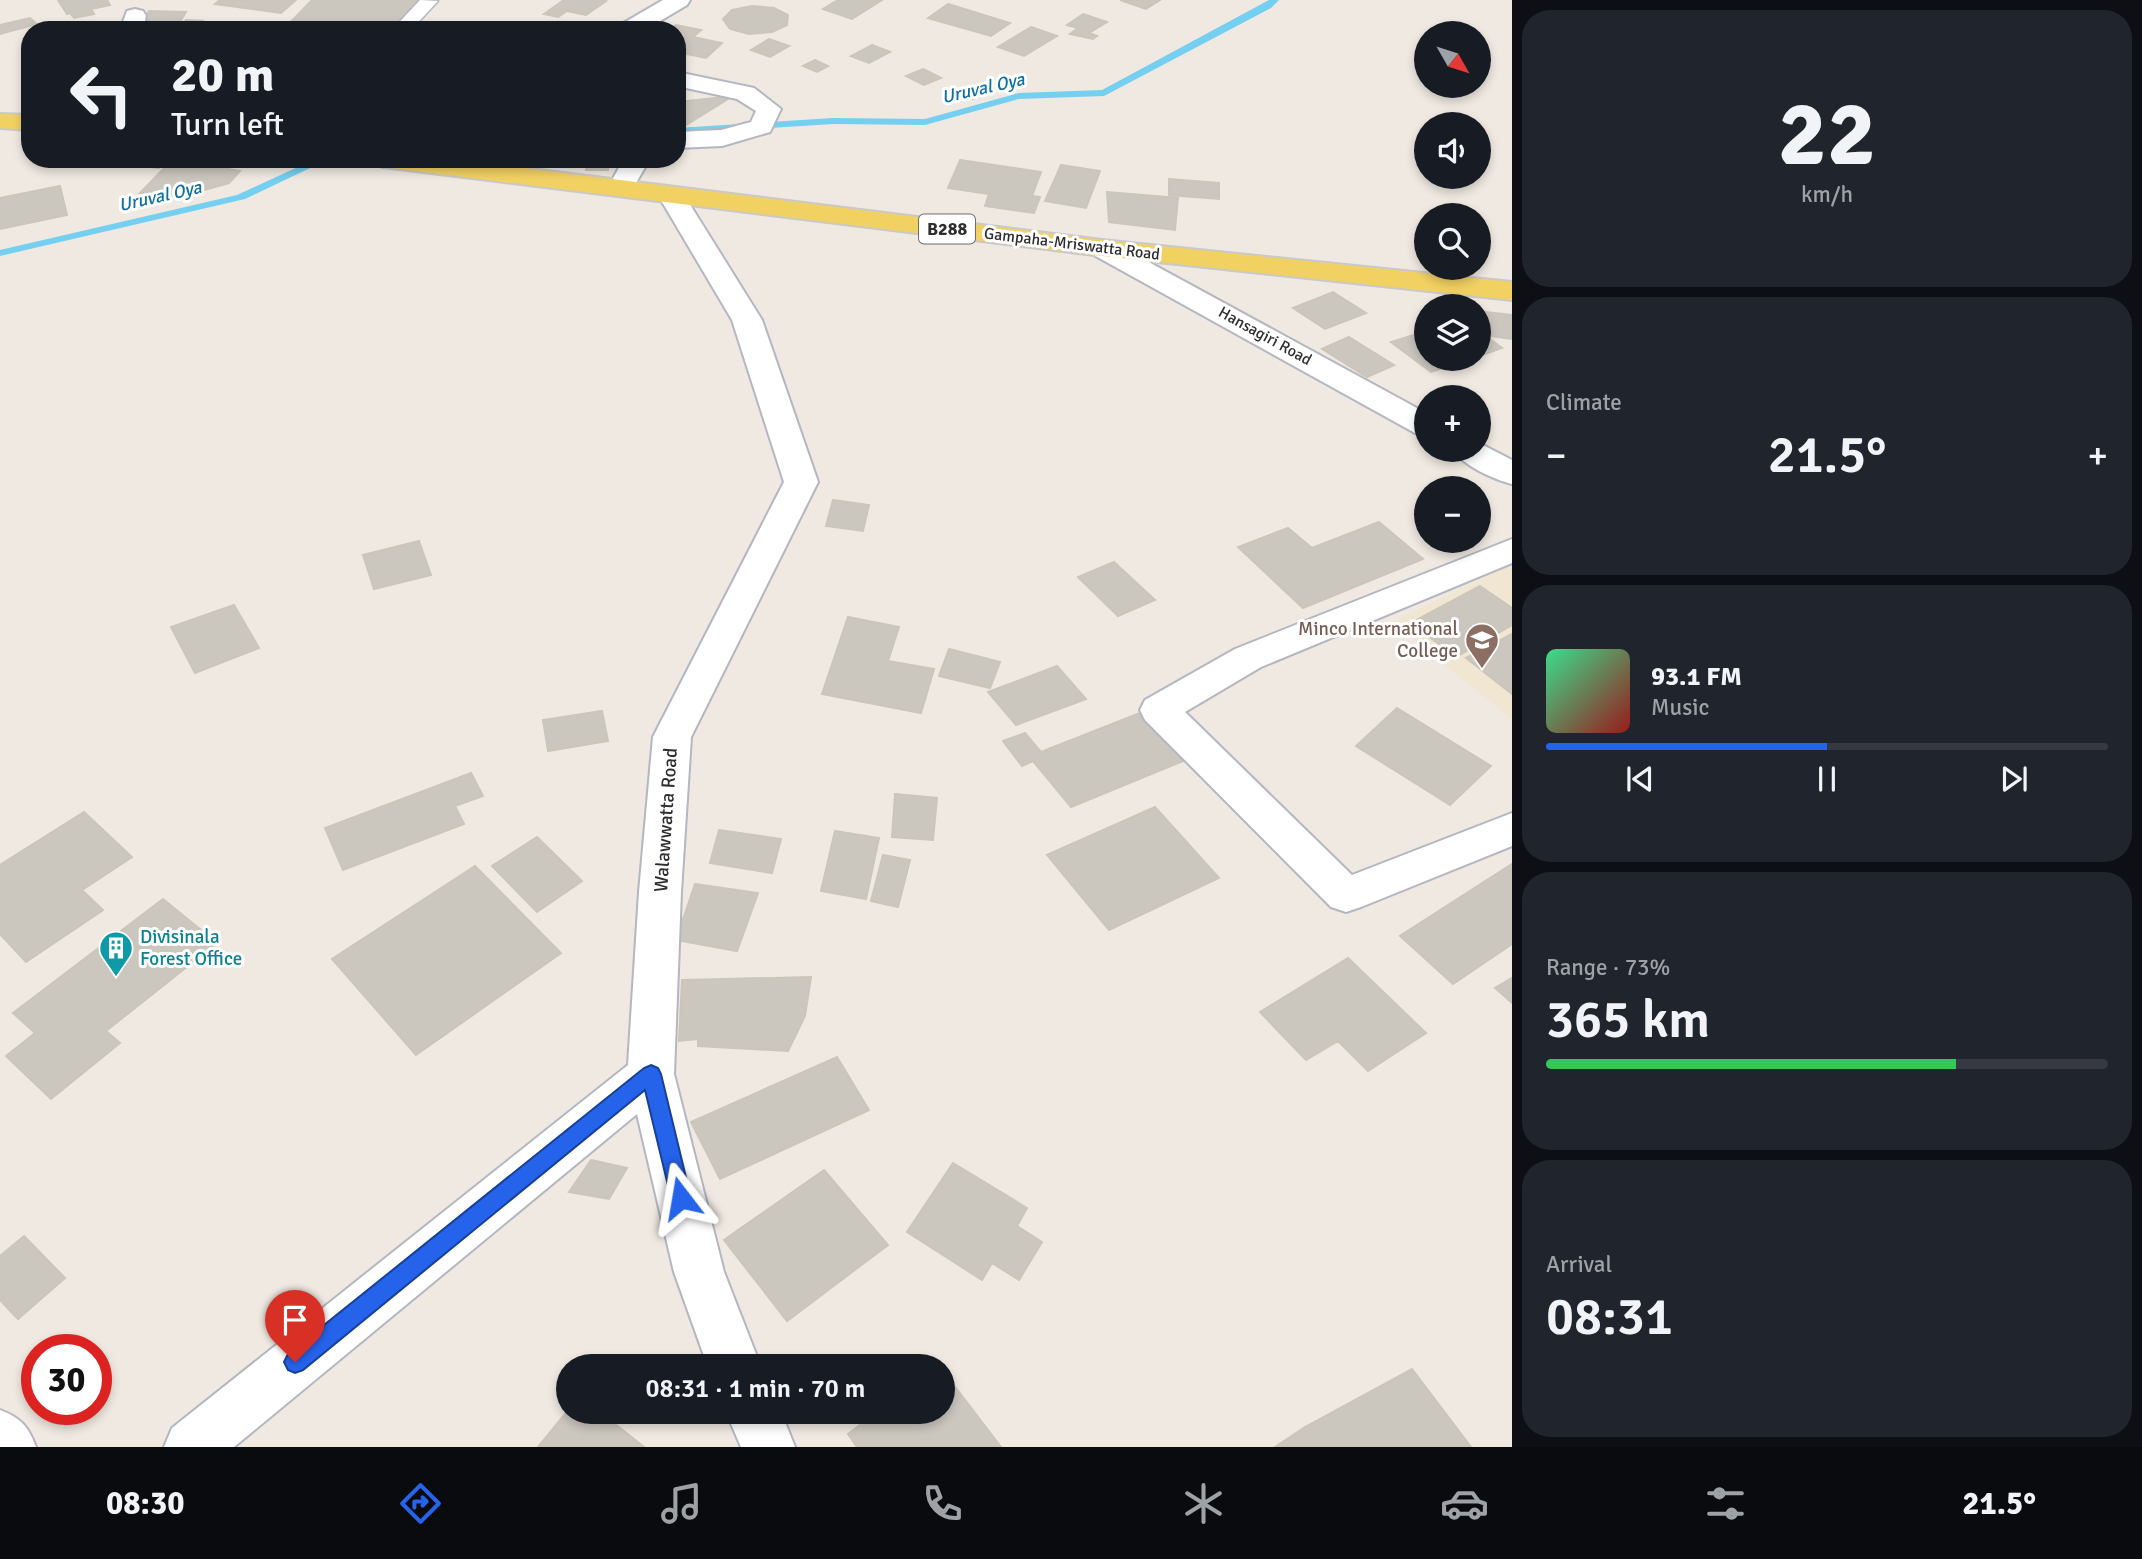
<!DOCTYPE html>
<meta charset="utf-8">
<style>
body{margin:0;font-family:Signika,sans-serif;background:#20242c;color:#f1f3f6;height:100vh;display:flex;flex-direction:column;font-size:26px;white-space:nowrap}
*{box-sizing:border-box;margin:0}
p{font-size:23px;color:#9ea1a6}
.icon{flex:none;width:38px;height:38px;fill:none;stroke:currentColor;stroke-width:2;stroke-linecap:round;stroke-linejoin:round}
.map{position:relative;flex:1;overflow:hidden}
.side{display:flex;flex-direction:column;gap:10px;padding:10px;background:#0d0f14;width:630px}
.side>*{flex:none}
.top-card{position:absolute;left:21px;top:21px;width:665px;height:147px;border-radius:28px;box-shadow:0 4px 10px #0003;background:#171b24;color:#f1f3f6;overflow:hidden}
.needle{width:46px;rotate:129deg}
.tools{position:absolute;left:1414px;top:21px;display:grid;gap:14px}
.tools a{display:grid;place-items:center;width:77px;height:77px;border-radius:50%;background:#171b24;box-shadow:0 4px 10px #0003;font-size:35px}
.speed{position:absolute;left:21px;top:1334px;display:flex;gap:14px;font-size:35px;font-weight:700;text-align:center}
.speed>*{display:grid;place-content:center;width:91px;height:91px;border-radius:50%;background:#171b24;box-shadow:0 4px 10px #0003;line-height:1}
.speed .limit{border:10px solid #d22;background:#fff;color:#111}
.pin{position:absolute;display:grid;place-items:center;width:60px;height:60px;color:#fff;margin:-72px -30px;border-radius:50% 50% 50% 0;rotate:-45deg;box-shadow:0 0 7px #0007}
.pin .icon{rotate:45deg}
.me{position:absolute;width:77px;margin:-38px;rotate:346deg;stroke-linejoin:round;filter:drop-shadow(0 0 5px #0008)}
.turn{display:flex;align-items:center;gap:24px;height:147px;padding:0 35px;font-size:32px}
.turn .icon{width:91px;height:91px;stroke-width:2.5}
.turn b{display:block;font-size:49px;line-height:60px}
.big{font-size:52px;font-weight:600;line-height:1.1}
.side .card{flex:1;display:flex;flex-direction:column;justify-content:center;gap:10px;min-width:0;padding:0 24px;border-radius:28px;background:#20242c}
.side .dial{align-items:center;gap:0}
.dial b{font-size:91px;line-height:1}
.song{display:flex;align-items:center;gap:21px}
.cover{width:84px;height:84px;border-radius:10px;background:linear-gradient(135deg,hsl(150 70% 55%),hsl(0 70% 35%))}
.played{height:7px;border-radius:4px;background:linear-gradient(90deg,#2563eb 50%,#363941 50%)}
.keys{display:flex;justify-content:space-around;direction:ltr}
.heat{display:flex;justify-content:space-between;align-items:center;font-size:38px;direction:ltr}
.charge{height:10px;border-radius:5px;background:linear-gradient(90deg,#34c759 73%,#363941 0)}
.trip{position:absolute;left:556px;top:1354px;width:399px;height:70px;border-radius:35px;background:#171b24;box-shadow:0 4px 10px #0003;font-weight:600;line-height:70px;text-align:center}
.tabs{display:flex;height:112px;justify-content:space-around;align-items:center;background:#090b0e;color:#9ea1a6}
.tabs .icon{width:49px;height:49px}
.tabs .selected{color:#2563eb}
.tabs b{font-size:32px;color:#f1f3f6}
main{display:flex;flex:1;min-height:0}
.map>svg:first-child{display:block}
.education{fill:#f0e6d1}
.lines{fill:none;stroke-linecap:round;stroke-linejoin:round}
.stream{fill:#75cff0;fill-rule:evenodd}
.building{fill:#cbc7bf;stroke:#cbc5ba;stroke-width:2}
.service-casing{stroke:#b4b7c1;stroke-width:3}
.minor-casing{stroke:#b4b7c1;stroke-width:4}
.tertiary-casing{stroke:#b4b7c1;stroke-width:4}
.primary-casing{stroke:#c9c9c9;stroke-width:4}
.service{fill:#fff;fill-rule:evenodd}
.minor{fill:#fff;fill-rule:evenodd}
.tertiary{fill:#fff;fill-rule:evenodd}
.primary{fill:#f2d163;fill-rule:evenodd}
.route{fill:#2563eb;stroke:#184099;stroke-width:2}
.labels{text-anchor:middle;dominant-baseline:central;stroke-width:6;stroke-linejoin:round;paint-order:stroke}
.far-street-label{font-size:16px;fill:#2e2e2e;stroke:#fff}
.far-water-label{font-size:18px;font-style:italic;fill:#0d6fa3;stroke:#fff}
.shield{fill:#fff;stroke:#6d6d6d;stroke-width:2}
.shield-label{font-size:18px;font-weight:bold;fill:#2e2e2e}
.education-label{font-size:19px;fill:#785e54;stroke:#fff;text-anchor:end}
.street-label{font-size:19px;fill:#2e2e2e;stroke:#fff}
.culture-label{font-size:19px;fill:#0d838f;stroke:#fff;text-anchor:start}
</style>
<main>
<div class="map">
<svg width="1512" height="1447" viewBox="0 0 1512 1447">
<rect width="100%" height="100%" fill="#efe9e1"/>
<!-- education -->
<path class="education" d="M1512 564V719L1392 622Z"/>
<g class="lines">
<!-- stream -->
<path class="stream" d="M1269 0H1279L1271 8 1104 96 1019 99 925 125 833 124 677 134V128L833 118 925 119 1019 93 1102 90Z
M315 159H329L245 199 0 256V250L237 195Z"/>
</g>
<!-- building -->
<path class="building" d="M58 0H107L110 5 91 9 94 14 74 18 70 13 67 14Z
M220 0H296L281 13 215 4Z
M312 0H420L393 30H283Z
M564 0H603L606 1 586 15 567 11 558 17 544 14Z
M838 0H882L852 19 823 9Z
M1120 0H1160L1146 9Z
M948 4 1010 23 991 36 928 18Z
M752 6 774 8 788 15 787 25 772 32 749 34 730 29 723 19 732 10Z
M149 11 186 12 175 30 138 29Z
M1083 14 1107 22 1089 33 1097 36 1093 39 1070 34 1078 28 1067 25Z
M30 18 37 24 0 34V25Z
M186 20 203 21 197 30H178Z
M676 25 701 30 693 37 722 43 706 58 677 52V30H671Z
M1031 27 1057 36 1024 56 998 47Z
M769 39 789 46 770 57 751 50Z
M872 45 890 52 869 63 851 56Z
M815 60 828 66 817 72 803 66Z
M923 69 941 78 924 85 906 76Z
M976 85 990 92 973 99 959 92Z
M733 96 686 125 677 102Z
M97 159H130L124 167 92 166Z
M138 159H166L159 168 133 165Z
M184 159H232L227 165Z
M587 159H609L608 170H586Z
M960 160 1041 172 1032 196 1040 197 1034 213 985 206 989 194 948 188Z
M170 162 208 166 240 171 229 183 179 197 140 193Z
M1061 165 1100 171 1086 208 1045 201Z
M1169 179 1219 183V199L1169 195Z
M60 186 67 215 0 229V198Z
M1107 192 1178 198 1175 230 1109 222Z
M1333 292 1366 313 1325 329 1293 308Z
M1486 312 1512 315V339L1491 336Z
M1426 331V359H1470L1431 372 1391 342Z
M1479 331 1502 348 1479 356Z
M1349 337 1394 365 1367 377 1322 349Z
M833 500 869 505 863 531 826 526Z
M1379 522 1423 559 1303 608 1238 547 1288 528 1312 548Z
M419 541 431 575 374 589 363 555Z
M1114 562 1155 600 1118 616 1078 577Z
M1480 586 1512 608V625L1456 657 1411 623Z
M234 605 259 648 195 673 171 627Z
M848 617 899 627 888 661 934 669 921 713 822 694Z
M1512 634V694L1466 658Z
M949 649 1000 662 990 688 939 676Z
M1057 666 1086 699 1016 725 988 692Z
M1397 708 1491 766 1450 805 1356 746Z
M602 711 608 741 548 751 543 720Z
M1140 713 1183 761 1071 807 1033 761 1022 766 1003 741 1025 733 1041 752Z
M471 773 483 796 455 806 464 824 343 870 325 828Z
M895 794 937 798 933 840 892 837Z
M1155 807 1219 878 1109 930 1047 855Z
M84 812 132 857 82 890 103 910 26 962 0 934V865Z
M719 830 781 839 772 873 710 863Z
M835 831 879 838 866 899 821 891Z
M537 837 582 881 537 912 492 866Z
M883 855 910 860 898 907 871 901Z
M1512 864V944L1453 984 1400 936Z
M475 866 561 953 416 1055 332 959Z
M695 884 758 893 737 951 676 940Z
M163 899 217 943 106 1031 120 1043 51 1099 6 1056 35 1033 13 1013Z
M1348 958 1426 1033 1368 1071 1338 1041 1306 1060 1260 1012Z
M811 977 805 1016 788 1051 698 1046V1039L679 1041 682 980Z
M1512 978V1003L1495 988Z
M837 1057 869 1110 720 1179 691 1122Z
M591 1160 627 1168 609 1199 569 1192Z
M953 1163 1027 1208 1017 1226 1042 1242 1019 1280 992 1263 982 1280 907 1232Z
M824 1170 888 1245 787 1321 724 1240Z
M24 1236 65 1278 18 1319 0 1300V1256Z
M1412 1369 1471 1447H1275L1305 1427Z
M943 1371 1001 1447H857L848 1434 877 1412H943Z
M569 1409V1412H600L644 1447H538Z"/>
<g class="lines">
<!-- service casing -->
<g class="service-casing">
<path id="service" d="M420 0 438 1 411 30H392Z"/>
</g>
<!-- minor casing -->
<g class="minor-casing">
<path id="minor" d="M663 0H690L687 5 645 30H617L620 25Z
M135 9 143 11 146 16 143 30H120L127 11Z
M677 72 754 88 781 109 770 132 722 146 677 148V132L721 130 751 122 756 111 737 99 677 86Z
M624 159H650L630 193 621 195 612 193 608 187Z
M671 187 680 189 684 195 762 320 818 482 691 737 681 892 674 1074 724 1272 761 1367H708L674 1272 637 1114 234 1447H164L172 1428 628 1065 639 892 653 737 784 482 732 320 658 195 662 189Z
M1512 539V563L1261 667 1185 712 1352 875 1512 813V846L1361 907 1346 912 1331 907 1145 720 1140 710 1145 700 1235 649Z
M0 1410C21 1418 28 1426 36 1447H0Z
M726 1412H781L795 1447H741Z"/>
</g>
<!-- tertiary casing -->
<g class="tertiary-casing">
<path id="tertiary" d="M1102 240 1112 242 1426 413V436L1415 433 1092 254 1088 248 1092 242Z
M1479 443 1512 460V484C1493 479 1464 466 1453 450H1479Z"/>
</g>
<!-- primary casing -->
<g class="primary-casing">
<path id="primary" d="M0 114 30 115V130L0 128Z
M370 159H451L1102 240 1512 282V300L1102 256 383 167 374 164Z"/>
</g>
<!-- service -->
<use href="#service" class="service"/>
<!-- minor -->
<use href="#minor" class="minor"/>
<!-- tertiary -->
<use href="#tertiary" class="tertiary"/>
<!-- primary -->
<use href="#primary" class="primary"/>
</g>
<!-- route -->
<path class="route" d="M651 1065 658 1068 661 1074 691 1198 688 1205 681 1208 674 1205 671 1198 645 1090 303 1370 295 1373 288 1370 284 1362 288 1354 644 1068Z"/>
<!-- icons -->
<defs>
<g id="school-pin" transform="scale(1.75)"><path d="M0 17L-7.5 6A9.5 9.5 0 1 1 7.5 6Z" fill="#8d6e63" stroke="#fff"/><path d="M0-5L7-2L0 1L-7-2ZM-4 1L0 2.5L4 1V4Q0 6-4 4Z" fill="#fff"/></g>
<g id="building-pin" transform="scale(1.75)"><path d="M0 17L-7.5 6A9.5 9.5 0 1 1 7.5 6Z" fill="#0f9aa8" stroke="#fff"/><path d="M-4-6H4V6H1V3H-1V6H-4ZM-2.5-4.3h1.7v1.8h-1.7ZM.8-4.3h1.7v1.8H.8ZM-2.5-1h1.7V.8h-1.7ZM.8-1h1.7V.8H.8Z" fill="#fff"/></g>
</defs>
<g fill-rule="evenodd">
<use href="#school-pin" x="1482" y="640"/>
<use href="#building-pin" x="116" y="948"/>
</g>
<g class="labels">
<!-- far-street labels -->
<g class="far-street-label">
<text transform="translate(1072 244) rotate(7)">Gampaha-Mriswatta Road</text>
<text transform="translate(1265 336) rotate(29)">Hansagiri Road</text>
</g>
<!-- far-water labels -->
<g class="far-water-label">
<text transform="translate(983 88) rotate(-13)">Uruval Oya</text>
<text transform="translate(160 196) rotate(-13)">Uruval Oya</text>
</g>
<!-- shield labels -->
<rect class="shield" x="919" y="214.5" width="56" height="29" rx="5"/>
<g class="shield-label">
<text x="947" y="229">B288</text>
</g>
<!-- education labels -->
<g class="education-label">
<text x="1458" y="629">Minco International<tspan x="1458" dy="22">College</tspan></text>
</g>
<!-- street labels -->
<g class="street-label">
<text transform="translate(666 820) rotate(-86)">Walawwatta Road</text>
</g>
<!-- culture labels -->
<g class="culture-label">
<text x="140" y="937">Divisinala<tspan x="140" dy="22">Forest Office</tspan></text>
</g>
</g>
</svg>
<div class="tools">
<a><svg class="needle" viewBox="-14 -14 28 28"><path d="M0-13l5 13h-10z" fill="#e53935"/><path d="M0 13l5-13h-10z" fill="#9ea1a6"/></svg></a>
<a><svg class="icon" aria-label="sound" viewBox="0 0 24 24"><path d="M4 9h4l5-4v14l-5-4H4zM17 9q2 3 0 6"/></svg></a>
<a><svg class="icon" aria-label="search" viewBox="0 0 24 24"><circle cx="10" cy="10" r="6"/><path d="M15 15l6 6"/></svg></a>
<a><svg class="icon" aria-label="layers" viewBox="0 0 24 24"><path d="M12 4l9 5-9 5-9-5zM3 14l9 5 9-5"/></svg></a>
<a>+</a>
<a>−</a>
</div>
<div class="speed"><div class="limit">30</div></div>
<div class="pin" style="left:295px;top:1362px;background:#d93025"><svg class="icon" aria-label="arrive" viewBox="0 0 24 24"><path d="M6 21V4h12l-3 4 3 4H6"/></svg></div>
<svg class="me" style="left:681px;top:1198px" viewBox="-20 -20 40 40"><path d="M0-17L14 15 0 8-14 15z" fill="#2563eb" stroke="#fff" stroke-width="4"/></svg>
<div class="trip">08:31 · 1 min · 70 m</div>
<div class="top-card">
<div class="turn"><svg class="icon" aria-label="left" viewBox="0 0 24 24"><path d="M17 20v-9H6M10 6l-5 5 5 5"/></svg><div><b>20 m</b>Turn left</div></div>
</div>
</div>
<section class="side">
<div class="card dial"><b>22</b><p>km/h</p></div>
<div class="card"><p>Climate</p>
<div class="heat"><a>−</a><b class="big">21.5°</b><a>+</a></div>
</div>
<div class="card">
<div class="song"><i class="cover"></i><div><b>93.1 FM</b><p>Music</p></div></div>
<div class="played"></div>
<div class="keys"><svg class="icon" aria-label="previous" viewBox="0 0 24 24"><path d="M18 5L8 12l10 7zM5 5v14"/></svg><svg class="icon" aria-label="pause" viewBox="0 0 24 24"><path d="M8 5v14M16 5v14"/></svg><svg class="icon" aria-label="next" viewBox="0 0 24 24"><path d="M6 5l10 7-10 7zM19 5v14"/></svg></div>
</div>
<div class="card"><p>Range · 73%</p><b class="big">365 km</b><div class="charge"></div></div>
<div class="card"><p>Arrival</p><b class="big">08:31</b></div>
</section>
</main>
<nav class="tabs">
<b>08:30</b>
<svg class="icon selected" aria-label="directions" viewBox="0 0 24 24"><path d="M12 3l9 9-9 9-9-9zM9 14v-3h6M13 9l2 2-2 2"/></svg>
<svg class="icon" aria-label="music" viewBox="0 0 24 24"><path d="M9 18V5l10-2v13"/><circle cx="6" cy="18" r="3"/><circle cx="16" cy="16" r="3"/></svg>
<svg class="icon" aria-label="phone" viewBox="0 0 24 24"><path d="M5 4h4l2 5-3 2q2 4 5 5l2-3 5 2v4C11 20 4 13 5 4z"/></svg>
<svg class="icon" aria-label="climate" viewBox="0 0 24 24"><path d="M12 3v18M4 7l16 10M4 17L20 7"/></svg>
<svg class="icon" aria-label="car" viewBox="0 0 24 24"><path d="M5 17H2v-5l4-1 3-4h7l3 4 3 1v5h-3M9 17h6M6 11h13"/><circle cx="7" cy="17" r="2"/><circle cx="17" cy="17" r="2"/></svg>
<svg class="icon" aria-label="filters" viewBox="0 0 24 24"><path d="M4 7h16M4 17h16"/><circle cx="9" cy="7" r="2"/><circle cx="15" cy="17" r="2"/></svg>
<b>21.5°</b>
</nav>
